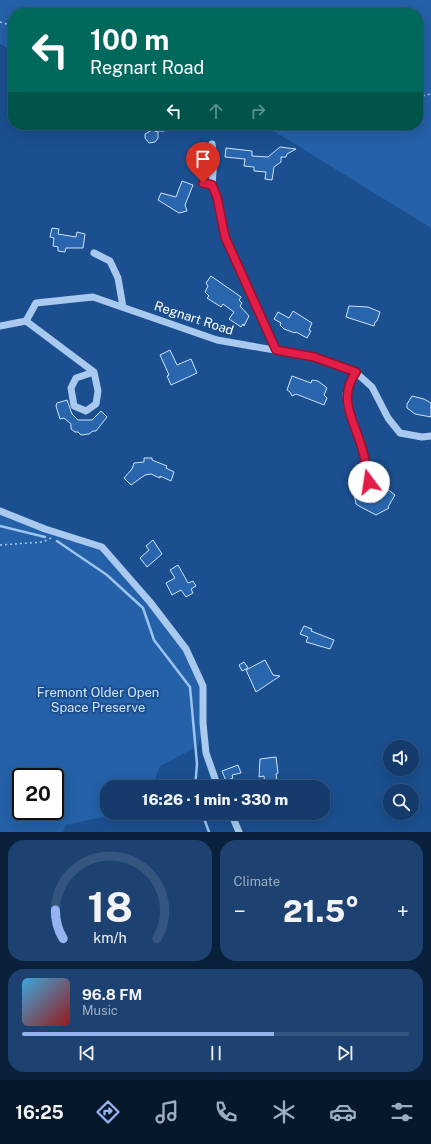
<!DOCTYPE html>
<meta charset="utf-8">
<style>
body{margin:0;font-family:"Public Sans",sans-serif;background:#1d4271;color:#f1f3f6;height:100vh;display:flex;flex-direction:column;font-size:15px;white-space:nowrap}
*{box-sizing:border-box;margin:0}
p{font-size:13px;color:#9dadc1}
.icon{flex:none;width:22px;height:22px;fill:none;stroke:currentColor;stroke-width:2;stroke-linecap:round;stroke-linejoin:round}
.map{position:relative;height:832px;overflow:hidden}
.side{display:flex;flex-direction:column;gap:8px;padding:8px;background:#0b203b;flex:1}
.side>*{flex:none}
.hud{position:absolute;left:8px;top:8px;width:415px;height:122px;border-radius:16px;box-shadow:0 4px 16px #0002,0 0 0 1px #33557e;background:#00695c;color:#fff;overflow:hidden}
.tools{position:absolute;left:383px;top:740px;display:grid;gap:8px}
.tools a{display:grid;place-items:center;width:36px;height:36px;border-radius:50%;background:#143b6b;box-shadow:0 4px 16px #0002,0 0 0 1px #33557e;font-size:20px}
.speed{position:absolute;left:12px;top:768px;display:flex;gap:8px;font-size:20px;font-weight:700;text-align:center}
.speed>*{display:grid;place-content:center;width:52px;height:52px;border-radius:50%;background:#143b6b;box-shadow:0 4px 16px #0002,0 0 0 1px #33557e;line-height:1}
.speed .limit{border:2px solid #111;border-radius:6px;background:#fff;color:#111}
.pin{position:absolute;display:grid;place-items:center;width:34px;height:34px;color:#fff;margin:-41px -17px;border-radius:50% 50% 50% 0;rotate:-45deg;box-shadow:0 0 4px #0007}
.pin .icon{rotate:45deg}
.me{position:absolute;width:44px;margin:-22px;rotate:346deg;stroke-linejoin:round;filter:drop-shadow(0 0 3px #0008)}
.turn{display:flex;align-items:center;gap:14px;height:84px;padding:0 16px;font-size:18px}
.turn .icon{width:52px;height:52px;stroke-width:2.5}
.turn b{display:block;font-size:28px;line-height:34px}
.lanes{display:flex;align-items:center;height:38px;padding:0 16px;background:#0003;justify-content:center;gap:20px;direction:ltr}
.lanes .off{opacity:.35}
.big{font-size:30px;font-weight:800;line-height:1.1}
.side .tile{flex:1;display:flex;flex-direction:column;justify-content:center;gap:6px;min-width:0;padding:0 14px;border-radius:16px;background:#1d4271}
.side .dial{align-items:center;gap:0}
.dial svg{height:104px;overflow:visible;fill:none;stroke:#33557e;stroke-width:7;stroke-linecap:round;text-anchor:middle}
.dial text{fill:#f1f3f6;stroke:none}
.song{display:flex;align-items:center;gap:12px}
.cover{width:48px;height:48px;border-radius:6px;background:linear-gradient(135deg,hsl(200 70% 55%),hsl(0 70% 35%))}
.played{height:4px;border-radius:2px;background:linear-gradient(90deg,#95b2f1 65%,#33557e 65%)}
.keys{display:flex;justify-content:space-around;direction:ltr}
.heat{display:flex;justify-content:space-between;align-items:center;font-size:22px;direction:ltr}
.side .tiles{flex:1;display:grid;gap:8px;grid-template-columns:1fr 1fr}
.tile:last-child{grid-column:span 2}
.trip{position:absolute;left:100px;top:780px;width:230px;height:40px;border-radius:16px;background:#143b6b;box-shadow:0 4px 16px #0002,0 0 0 1px #33557e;font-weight:800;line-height:40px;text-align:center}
.menu{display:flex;height:64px;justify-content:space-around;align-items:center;background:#08182b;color:#9dadc1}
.menu .icon{width:28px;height:28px}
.menu .selected{color:#95b2f1}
.menu b{font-size:18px;color:#f1f3f6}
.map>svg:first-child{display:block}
.green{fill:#2461a8;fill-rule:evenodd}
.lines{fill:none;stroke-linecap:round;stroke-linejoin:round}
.stream{stroke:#9cc4f0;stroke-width:2.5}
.building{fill:#2a66ad;stroke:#cfe3fa}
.path{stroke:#a9c9ee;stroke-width:1.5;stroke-dasharray:2 3;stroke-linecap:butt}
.minor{stroke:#a9c9ee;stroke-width:7}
.route-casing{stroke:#92132f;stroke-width:10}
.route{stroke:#e11d48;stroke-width:7}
.labels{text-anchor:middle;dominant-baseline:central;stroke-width:4;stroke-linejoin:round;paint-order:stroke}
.street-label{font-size:13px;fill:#fff;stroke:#1b4f8f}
.park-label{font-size:13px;fill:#cfe3fa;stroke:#1b4f8f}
</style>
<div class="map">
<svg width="431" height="832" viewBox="0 0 431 832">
<rect width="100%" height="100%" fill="#1b4f8f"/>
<!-- green -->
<path class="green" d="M0 0H431V228L264 125H418V13H13V51L0 44Z
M0 509 80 537 110 551 151 598 187 646 206 686 205 725 198 746 160 766 152 787H107V813H122L66 825 63 832H0ZM21 777H55V811H21Z"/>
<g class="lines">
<!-- stream -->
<path class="stream" d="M0 526 45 537
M57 541 107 575 143 608 154 640 190 687 197 764 195 787
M202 813 209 832"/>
</g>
<!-- building -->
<path class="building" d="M159 125H173L164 131H158Z
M152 130 158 132V138L155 142 149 143 145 138V134Z
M280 147 296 149 287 154 286 157H281V162L274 167 272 180 265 179 266 172 254 171V167L244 166 245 159 225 157 226 148 252 151V156L268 157Z
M182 181 193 185 185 205 187 211 179 213 158 200 161 193 176 197Z
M52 228 59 229 58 234 76 237 77 232 85 234 83 248H66L65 252 58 251V247L53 246 54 238 50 237Z
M211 276 241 297 239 300 242 303 240 306 249 316 244 326 243 324 241 327 229 319 234 312 223 304 221 307 207 298 209 296 205 292 208 286 206 283Z
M349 306 368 307 380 312 377 321 375 322 374 326 346 317Z
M293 311 312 323 309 330 311 331 307 338 296 332 295 333 284 329 280 325 281 323 274 319 278 312 289 318Z
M170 350 177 365 191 359 197 373 171 385 167 376 169 375 160 355Z
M292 376 311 383 312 380 318 381 327 388 324 395 327 398 324 405 296 394 292 396 290 392 287 390Z
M412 396 424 399 431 403V417L415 414 407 408V404Z
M67 400 72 414 78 420H92L101 411 107 417 96 431H93L89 434 81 435 78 432H75L71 429V424L64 418 60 419 56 406 57 403Z
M144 458H152V460L167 466 166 468 174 472 171 481 160 476V478L151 474 145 475 131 485 124 478 132 469 134 463 144 462Z
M360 483 362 486 365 497 374 503 380 499 387 489 395 495 388 507 389 508 376 515 359 506 356 504 353 488Z
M153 540 162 554 147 567 140 558 149 550 146 546Z
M178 565 188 583 193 581 196 586 191 589 193 593 186 597 181 590 172 595 166 583 175 578 170 570Z
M304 626 312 629 311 631 334 640 330 649 306 642 308 637 300 634Z
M265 660 273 675 280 676 256 692 246 670Z
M244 662 248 668 242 671 239 665Z
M276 757 278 773 276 774 278 787H265L264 776 259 777 260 759Z
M238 765 241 773 232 775 233 778 226 781 222 771Z"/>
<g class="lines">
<!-- path -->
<path class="path" d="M0 22 13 26
M418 97 431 94
M0 545 43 542 51 538"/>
<!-- minor -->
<path class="minor" d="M203 183 212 185 217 197 225 237 276 350
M212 185 214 159 212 144
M94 253 110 261 118 278 123 307
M26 321 94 372 98 391 96 404 86 411 74 406 71 388 76 378 94 372
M0 326 26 321 36 303 93 297 217 340 314 357 353 370 372 387 388 418 400 433 422 437 431 436
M356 372 346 394 347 405 363 452 369 482 374 489
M0 511 45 529 102 547 150 602 186 649 203 686V723L206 753 218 787
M231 813 239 832"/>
</g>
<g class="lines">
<!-- route casing -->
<g class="route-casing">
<path id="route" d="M203 183 212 185 217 197 225 237 276 350 314 357 356 372C336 400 356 423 363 452 366 462 366 472 369 482"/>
</g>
<!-- route -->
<use href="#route" class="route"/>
</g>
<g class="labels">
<!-- street labels -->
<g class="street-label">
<text transform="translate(194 318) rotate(18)">Regnart Road</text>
</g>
<!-- park labels -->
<g class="park-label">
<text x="98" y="692">Fremont Older Open<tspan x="98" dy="15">Space Preserve</tspan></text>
</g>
</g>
</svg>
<div class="tools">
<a><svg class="icon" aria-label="sound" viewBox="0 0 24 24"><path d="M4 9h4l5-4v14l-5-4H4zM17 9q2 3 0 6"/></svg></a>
<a><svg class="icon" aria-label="search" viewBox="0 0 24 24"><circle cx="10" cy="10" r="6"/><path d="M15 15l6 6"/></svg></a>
</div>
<div class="speed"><div class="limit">20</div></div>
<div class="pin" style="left:203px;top:183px;background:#d93025"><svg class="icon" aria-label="arrive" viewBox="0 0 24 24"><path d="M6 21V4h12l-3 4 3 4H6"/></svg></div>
<svg class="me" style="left:369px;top:482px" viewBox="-20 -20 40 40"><circle r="19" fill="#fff"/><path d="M0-13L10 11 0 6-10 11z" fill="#e11d48"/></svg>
<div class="trip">16:26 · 1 min · 330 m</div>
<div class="hud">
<div class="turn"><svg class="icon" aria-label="left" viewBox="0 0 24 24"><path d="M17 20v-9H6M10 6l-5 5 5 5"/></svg><div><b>100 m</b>Regnart Road</div></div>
<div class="lanes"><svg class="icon" aria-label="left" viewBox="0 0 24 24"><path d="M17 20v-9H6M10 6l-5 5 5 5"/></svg><svg class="icon off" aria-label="ahead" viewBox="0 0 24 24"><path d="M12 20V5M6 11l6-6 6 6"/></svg><svg class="icon off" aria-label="right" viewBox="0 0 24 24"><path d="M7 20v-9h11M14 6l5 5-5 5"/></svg></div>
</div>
</div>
<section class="side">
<div class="tiles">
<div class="tile dial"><svg viewBox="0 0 100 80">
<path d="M14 69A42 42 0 1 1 86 69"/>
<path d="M14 69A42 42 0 0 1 8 47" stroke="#95b2f1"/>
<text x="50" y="56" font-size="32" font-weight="700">18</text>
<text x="50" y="72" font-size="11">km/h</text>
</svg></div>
<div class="tile"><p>Climate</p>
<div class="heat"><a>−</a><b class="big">21.5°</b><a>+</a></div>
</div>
<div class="tile">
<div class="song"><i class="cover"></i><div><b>96.8 FM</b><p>Music</p></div></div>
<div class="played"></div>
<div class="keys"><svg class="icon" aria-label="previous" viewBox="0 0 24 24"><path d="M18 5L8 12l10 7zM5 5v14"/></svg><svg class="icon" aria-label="pause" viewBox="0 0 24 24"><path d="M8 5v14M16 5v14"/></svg><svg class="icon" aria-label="next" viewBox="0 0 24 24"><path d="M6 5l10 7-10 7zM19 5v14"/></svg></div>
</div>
</div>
</section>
<nav class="menu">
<b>16:25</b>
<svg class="icon selected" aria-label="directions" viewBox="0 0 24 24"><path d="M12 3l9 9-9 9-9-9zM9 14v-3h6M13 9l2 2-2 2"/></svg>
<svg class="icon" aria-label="music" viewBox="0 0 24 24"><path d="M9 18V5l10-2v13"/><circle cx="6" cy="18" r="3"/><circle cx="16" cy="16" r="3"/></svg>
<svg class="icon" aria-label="phone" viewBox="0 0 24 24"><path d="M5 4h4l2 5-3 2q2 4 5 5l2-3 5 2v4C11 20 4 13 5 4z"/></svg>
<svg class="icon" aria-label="climate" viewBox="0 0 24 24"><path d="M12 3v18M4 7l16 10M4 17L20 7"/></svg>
<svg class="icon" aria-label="car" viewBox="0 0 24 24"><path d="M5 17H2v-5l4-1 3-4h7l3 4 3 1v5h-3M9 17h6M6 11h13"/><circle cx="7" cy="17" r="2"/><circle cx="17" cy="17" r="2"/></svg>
<svg class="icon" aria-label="filters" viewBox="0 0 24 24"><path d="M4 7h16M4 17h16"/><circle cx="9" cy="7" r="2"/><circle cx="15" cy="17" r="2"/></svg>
</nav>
